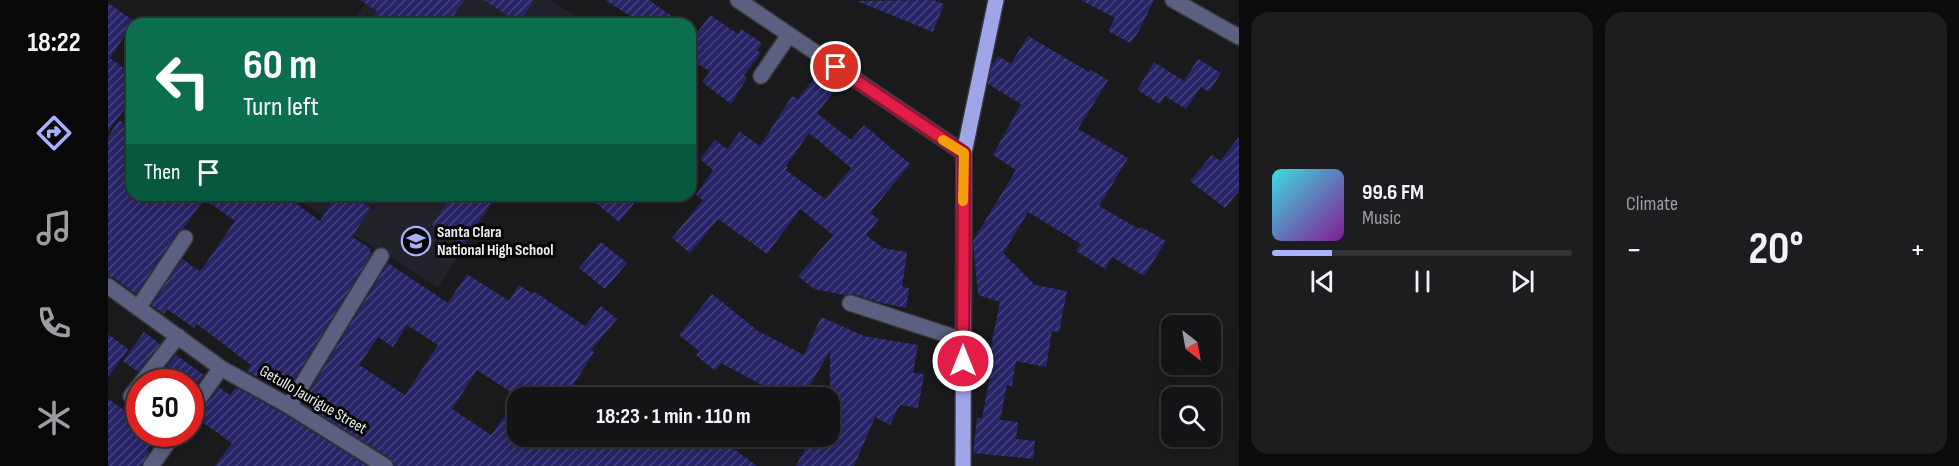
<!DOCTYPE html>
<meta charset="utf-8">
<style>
body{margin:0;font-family:"Sofia Sans Condensed",sans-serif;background:#1d1d1f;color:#f1f3f6;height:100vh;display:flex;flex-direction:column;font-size:22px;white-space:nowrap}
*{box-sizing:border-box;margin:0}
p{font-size:20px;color:#9d9ea1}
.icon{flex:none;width:33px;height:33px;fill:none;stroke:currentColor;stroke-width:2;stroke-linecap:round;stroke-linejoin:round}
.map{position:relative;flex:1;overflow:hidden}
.details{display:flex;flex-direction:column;gap:12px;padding:12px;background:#0b0b0c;width:720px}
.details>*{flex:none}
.banner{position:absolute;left:18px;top:18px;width:570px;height:183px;border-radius:18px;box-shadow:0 3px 15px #0003,0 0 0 2px #333335;background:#0b6e4f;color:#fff;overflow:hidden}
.needle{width:39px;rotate:149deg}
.buttons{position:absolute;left:1053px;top:315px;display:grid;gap:12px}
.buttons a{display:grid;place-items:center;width:60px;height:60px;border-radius:12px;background:#141416;box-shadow:0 3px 15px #0003,0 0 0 2px #333335;font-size:30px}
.speed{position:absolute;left:18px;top:369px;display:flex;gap:12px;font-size:30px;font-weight:700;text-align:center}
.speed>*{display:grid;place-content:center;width:78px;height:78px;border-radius:50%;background:#141416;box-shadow:0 3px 15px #0003,0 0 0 2px #333335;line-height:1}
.speed .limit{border:9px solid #d22;background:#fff;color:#111}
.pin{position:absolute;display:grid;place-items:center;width:51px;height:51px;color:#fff;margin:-26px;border:3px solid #fff;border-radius:50%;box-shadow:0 2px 6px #0007}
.me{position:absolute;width:66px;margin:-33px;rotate:0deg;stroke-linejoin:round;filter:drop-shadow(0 0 4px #0008)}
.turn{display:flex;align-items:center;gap:21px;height:126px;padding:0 18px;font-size:27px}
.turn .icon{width:78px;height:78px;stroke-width:2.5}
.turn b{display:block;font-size:42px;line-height:51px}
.then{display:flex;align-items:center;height:57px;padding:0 18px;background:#0003;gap:12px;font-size:22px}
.big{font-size:45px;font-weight:700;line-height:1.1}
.details .card{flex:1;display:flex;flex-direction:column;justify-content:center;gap:9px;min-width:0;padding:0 21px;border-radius:18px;background:#1d1d1f}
.song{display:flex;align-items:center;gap:18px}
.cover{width:72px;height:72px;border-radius:9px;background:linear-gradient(135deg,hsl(180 70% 55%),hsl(290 70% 35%))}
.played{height:6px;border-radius:3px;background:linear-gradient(90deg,#a9b0fc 20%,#333335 20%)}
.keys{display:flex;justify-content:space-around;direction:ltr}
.heat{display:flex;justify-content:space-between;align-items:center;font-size:33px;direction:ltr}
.details .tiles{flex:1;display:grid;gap:12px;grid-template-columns:repeat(2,1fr)}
.trip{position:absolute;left:399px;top:387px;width:333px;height:60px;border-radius:18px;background:#141416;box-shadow:0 3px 15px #0003,0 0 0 2px #333335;font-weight:700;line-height:60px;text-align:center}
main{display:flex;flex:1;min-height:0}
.menu{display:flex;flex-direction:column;width:108px;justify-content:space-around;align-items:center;background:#080809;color:#9d9ea1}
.menu .icon{width:42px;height:42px}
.menu .current{color:#a9b0fc}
.menu b{font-size:27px;color:#f1f3f6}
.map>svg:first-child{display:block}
.built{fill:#21222a}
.building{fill:url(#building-hatch);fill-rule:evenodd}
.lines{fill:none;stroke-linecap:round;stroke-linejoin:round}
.minor-casing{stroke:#37383a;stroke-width:18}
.major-casing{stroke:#37383a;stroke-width:18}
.minor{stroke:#5c6080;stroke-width:15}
.major{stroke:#9fa6e8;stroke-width:15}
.route-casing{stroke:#92132f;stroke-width:15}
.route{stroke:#e11d48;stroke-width:10}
.slow{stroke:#f59e0b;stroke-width:10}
.labels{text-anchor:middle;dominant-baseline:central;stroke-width:6;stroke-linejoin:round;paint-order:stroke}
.poi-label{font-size:16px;font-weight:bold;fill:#ecedee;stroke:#060607;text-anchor:start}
.street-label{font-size:16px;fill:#ecedee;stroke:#060607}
</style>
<main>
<nav class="menu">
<b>18:22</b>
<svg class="icon current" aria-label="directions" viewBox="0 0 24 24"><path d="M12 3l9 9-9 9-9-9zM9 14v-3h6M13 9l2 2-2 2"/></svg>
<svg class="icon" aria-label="music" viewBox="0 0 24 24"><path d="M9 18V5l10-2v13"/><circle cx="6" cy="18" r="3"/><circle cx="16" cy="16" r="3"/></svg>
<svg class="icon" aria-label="phone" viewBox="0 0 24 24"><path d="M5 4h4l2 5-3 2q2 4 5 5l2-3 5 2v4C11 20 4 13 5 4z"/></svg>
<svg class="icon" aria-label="climate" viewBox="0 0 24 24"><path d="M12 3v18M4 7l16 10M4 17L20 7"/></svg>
</nav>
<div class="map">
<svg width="1131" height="466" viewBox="0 0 1131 466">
<defs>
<pattern id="building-hatch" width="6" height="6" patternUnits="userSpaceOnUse" patternTransform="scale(1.5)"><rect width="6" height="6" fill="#272467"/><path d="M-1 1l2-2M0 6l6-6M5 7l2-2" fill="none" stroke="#46447d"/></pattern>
</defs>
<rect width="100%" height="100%" fill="#1a1a1d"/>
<!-- built -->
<path class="built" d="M259 0H443L480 24H244Z
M182 195H390L330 287Z"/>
<!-- building -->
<path class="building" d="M252 0H356L340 24H261L269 11Z
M376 0H426L411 23Z
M497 0H541L575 24H535Z
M825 0 836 4 825 32 749 1Z
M973 0H1046L1031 31 1022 43 1000 31 1007 18Z
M0 3 26 21 2 58 24 74V99L0 131Z
M602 15 630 34 633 29 654 43 649 50 653 53 636 75 639 78 623 104 594 82 602 72 582 58V29L589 33Z
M920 36 981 72 983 70 1000 80 970 129 1020 158 991 206 1031 229 1033 227 1058 241 1036 276 1004 257 997 269 968 251 973 244 920 212 895 253 927 285 959 291 951 332 944 331 938 367 908 361 904 386 899 385 892 420 910 422 908 439 927 441 925 459 865 453 869 418H874L886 357 881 356 892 302 870 295 865 241 908 170 885 155 913 104 880 84 884 65 890 56 903 64Z
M1090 59 1113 73 1101 92 1093 87 1078 109 1057 96 1052 104 1029 90 1046 62 1076 81Z
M708 76 727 90 709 113 743 140 756 125 802 164 762 213 771 219 758 235 775 248 799 252 794 287 801 288 798 308 770 302 745 294 736 295 706 289 690 276 725 235 692 209 659 254 610 219 582 253 564 238 595 200 588 195 605 170 592 159 607 140 619 149 632 132 652 146 684 96 690 99ZM701 133 743 168 717 199 678 170 680 167 678 166Z
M11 120 24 128V195H177L212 221 229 195H242L262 208 244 237 263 249 261 251 264 253 178 393 139 371 143 365 89 324 86 328 59 309 56 314 43 305 74 259 91 271 94 269 127 221 96 199 75 229 69 233 28 294 6 278 0 276V137Z
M1131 137V191L1117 208 1082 181 1104 155 1112 161Z
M344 195H388L355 245 324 225Z
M478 195H533L511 222Z
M493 242 519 263 497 289 471 268Z
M280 263 340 303 359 274 401 301 411 285 425 294 427 292 477 326 493 306 509 319 483 350 486 352 457 398H412L369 370 344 409 383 435 410 397V436H609L649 466H287L282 458 194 403ZM299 325 330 345 297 395 251 365 270 337 285 347Z
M604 294 650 331 696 355 713 317 756 336 810 345 805 373 816 374 810 408 792 405 782 425 767 417 746 466H688L704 436H722V351L694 398H653L659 388 613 363 607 371 588 355 591 351 571 335Z
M36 332 52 344 30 372 15 361Z
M0 334 20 349 0 377Z
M68 355 96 375 82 394V382H46Z
M111 387 122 395 128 387 176 414 259 466H107L124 443 88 418Z
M0 399 19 412 24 405 32 401V434H51L39 450 41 452 33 466H0Z"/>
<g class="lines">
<!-- minor casing -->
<g class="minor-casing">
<path id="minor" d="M630 0 856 153
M1065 0 1131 37
M653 76 681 35
M0 286 113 368 181 406 277 466
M742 303 855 340
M30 308 77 238
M34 382 70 336
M23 396 32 385
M181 406 273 256
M82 411 113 368
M43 466 66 434"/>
</g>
<!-- major casing -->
<g class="major-casing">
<path id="major" d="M855 466 856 153 888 0"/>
</g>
<!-- minor -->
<use href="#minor" class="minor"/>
<!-- major -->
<use href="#major" class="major"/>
</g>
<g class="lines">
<!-- route casing -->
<g class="route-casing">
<path id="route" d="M728 67 856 153 855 361"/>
</g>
<!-- route -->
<use href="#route" class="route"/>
<!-- slow -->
<path class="slow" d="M835 140 856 153 855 201"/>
</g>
<!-- icons -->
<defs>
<g id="school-ring" transform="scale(1.5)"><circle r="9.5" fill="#060607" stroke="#a9b0fc" stroke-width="1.5"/><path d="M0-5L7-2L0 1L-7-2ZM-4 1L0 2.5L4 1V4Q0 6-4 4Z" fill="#a9b0fc"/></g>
</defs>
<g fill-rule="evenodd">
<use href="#school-ring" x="308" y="241"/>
</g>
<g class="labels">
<!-- poi labels -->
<g class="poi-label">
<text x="329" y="232">Santa Clara<tspan x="329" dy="18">National High School</tspan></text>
</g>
<!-- street labels -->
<g class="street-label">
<text transform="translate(205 400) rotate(30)">Getullo Jaurigue Street</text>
</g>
</g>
</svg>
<div class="buttons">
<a><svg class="needle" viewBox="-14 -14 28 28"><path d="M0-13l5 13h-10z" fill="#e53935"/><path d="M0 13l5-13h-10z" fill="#9d9ea1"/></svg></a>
<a><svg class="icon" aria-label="search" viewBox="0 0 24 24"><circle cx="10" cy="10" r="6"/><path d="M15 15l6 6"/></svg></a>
</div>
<div class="speed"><div class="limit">50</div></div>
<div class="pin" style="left:728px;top:67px;background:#d93025"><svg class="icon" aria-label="arrive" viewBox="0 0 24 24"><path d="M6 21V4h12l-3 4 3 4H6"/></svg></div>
<svg class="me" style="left:855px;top:361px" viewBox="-20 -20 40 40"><circle r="17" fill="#e11d48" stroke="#fff" stroke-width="3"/><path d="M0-11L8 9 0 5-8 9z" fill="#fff"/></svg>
<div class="trip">18:23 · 1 min · 110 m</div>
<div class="banner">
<div class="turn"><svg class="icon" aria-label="left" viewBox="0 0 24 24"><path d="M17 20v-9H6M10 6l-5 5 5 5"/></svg><div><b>60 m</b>Turn left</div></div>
<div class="then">Then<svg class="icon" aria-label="arrive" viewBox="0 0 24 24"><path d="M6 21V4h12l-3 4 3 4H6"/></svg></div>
</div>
</div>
<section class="details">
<div class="tiles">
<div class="card">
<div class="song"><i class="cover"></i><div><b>99.6 FM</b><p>Music</p></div></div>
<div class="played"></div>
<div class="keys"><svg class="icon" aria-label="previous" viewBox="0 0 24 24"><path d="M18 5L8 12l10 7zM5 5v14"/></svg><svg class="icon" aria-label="pause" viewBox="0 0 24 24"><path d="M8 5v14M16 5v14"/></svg><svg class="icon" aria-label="next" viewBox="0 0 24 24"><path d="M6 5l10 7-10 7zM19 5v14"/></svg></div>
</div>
<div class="card"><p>Climate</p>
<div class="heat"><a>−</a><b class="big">20°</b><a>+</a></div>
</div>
</div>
</section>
</main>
